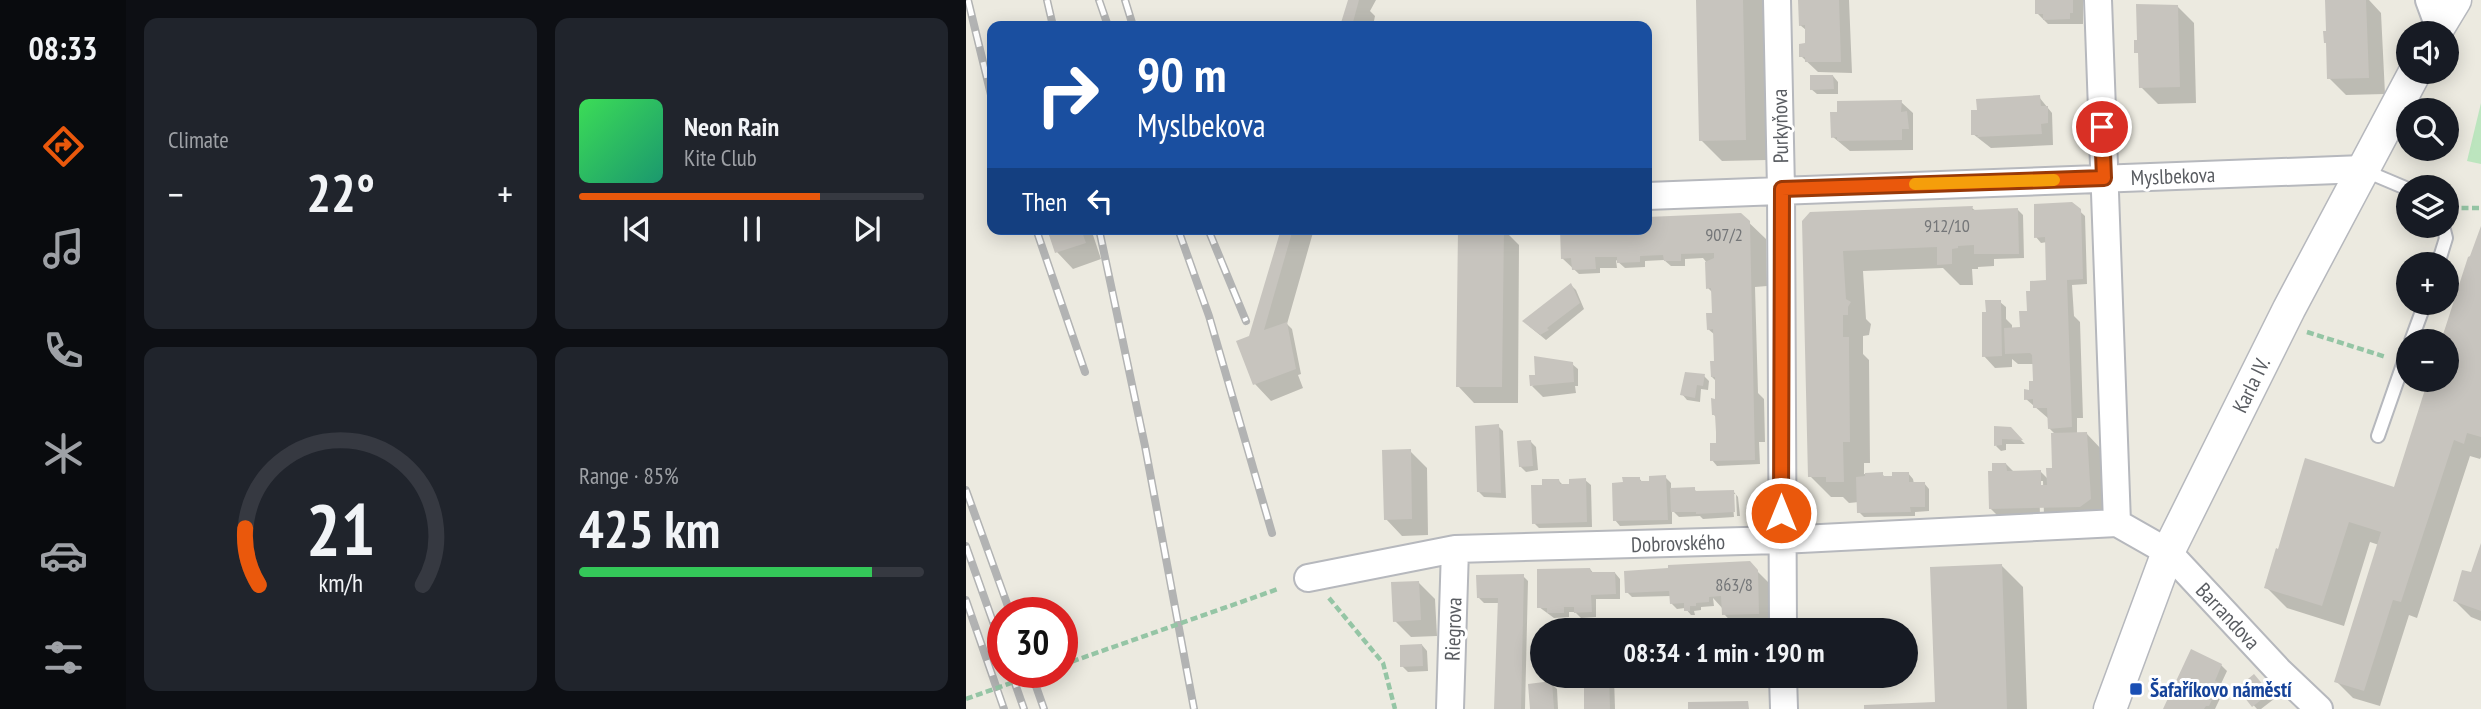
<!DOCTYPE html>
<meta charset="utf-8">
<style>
body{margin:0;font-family:"PT Sans Narrow",sans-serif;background:#20242c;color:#f1f3f6;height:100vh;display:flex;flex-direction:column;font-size:26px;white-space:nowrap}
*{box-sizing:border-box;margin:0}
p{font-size:23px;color:#9ea1a6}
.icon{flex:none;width:38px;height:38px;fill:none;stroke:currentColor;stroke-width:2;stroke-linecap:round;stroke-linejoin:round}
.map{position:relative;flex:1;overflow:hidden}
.sheet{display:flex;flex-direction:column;gap:18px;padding:18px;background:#0d0f14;width:840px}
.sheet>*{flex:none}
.guide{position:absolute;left:21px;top:21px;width:665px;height:214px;border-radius:14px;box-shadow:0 4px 18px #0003;background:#1a4fa0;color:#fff;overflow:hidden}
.buttons{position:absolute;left:1430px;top:21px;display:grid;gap:14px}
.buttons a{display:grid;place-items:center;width:63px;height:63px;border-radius:50%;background:#171b24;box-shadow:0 4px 18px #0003;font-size:35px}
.speed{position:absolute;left:21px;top:597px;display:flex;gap:14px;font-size:35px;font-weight:700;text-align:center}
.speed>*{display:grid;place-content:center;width:91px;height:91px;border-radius:50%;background:#171b24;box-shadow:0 4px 18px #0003;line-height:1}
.speed .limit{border:10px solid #d22;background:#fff;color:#111}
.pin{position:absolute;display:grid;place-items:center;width:60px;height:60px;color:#fff;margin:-30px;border:4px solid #fff;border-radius:50%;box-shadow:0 2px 7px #0007}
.me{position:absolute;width:77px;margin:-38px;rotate:0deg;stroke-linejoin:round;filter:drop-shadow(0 0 5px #0008)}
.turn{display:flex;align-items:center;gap:24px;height:147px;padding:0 35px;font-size:32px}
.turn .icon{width:91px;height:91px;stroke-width:2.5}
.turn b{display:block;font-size:49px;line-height:60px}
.then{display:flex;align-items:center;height:66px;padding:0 35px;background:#0003;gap:14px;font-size:26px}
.big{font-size:52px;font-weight:700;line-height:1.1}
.sheet .tile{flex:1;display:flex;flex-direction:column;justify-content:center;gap:10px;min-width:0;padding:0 24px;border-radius:14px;background:#20242c}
.sheet .dial{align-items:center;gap:0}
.dial svg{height:182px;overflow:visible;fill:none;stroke:#363941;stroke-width:7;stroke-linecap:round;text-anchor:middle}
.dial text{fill:#f1f3f6;stroke:none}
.song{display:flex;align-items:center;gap:21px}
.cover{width:84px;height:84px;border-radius:10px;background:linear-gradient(135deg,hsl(130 70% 55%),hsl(160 70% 35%))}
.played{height:7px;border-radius:4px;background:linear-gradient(90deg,#ea580c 70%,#363941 70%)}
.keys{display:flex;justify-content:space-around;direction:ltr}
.heat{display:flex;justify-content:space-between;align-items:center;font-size:38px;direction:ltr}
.charge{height:10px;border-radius:5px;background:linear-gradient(90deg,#34c759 85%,#363941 0)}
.sheet .tiles{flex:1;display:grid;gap:18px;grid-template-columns:repeat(2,1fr)}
.trip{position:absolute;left:564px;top:618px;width:388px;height:70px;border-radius:35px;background:#171b24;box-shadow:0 4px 18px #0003;font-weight:700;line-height:70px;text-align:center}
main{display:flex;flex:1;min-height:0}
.menu{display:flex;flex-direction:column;width:126px;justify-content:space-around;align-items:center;background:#090b0e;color:#9ea1a6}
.menu .icon{width:49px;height:49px}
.menu .current{color:#ea580c}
.menu b{font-size:32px;color:#f1f3f6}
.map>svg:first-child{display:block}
.green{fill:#bce5be}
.shadow{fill:#0003;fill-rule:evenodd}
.building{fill:#c7c4be}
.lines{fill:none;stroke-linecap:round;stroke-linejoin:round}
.service-casing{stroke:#b6b8bd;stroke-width:16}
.minor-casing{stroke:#b6b8bd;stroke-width:30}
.tertiary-casing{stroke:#b6b8bd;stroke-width:35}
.path{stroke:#95c5a5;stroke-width:4.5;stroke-dasharray:7 3.5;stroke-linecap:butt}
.service{stroke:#fff;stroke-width:12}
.minor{stroke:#fff;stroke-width:26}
.tertiary{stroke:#fff;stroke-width:32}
.rail-casing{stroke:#b2b3b3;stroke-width:8}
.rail{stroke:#fff;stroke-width:5;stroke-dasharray:16;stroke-linecap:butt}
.path-bridge{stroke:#95c5a5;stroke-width:4.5;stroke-dasharray:7 3.5;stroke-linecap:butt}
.route-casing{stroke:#983908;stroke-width:18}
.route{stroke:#ea580c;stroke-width:12}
.slow{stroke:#f59e0b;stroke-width:12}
.transit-dot{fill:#1a4fb4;stroke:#fff;stroke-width:2.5}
.labels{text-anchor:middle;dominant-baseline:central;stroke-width:6;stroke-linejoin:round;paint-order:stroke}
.number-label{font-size:18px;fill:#747678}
.street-label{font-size:21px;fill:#595c61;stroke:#fff}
.transit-label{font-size:21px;font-weight:bold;fill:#164399;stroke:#fff;text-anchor:start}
</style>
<main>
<nav class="menu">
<b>08:33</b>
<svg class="icon current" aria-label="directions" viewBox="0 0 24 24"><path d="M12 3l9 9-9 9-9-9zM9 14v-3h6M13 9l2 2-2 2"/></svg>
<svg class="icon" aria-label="music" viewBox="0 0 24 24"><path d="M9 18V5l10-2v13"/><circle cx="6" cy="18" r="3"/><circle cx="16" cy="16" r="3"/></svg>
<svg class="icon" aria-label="phone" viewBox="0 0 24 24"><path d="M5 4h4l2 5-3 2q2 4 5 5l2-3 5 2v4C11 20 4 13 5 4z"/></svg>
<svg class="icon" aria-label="climate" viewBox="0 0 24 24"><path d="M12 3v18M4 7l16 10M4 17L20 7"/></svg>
<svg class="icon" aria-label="car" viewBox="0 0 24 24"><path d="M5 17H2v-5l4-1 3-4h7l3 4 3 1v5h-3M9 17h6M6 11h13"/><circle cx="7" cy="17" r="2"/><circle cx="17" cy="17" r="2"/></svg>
<svg class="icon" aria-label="filters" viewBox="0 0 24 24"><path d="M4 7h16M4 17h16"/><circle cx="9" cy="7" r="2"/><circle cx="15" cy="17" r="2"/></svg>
</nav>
<section class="sheet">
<div class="tiles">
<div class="tile"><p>Climate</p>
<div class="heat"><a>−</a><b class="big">22°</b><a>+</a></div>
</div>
<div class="tile">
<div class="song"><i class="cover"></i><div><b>Neon Rain</b><p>Kite Club</p></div></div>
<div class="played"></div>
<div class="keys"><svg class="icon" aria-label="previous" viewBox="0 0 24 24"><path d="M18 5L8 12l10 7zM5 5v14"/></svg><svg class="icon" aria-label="pause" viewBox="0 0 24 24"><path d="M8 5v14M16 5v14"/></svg><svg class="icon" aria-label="next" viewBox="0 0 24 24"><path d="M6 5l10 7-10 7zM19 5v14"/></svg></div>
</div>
<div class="tile dial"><svg viewBox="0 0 100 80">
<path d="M14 69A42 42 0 1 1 86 69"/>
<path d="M14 69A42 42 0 0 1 8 44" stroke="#ea580c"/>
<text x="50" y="56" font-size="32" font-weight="700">21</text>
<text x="50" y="72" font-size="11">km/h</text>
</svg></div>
<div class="tile"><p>Range · 85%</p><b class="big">425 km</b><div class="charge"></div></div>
</div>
</section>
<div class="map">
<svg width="1515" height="709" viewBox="0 0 1515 709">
<rect width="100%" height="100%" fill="#eceae0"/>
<!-- green -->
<path class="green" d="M1515 103V164L1501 161Z"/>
<!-- shadow -->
<path class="shadow" d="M384 0H410L404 11 409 16 407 26H376Z
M731 0H797L801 160 756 161 735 140Z
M833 0H883L886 73 852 72 835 56 840 45V30L834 25Z
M1070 0H1117V24H1082L1071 13Z
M1361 0H1403L1415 13 1419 94 1380 95 1363 78Z
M1211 6 1228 23 1230 103 1192 104 1175 87Z
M867 76 872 82V94H851L845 89Z
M1073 97 1086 113 1087 145 1025 148 1007 134Z
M935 102 947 113V150L884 151 867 137Z
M1106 204 1119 216 1121 284 1106 285 1108 316 1114 322 1117 418H1111V434H1121L1137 451 1141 516 1036 520 1024 508 1040 464 1048 472 1074 471 1082 479 1087 470 1090 435 1083 428V419L1060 399 1069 383 1068 364H1052L1046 359V367L1029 368 1018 356 1024 313 1034 302 1040 307V319L1046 325V329H1056L1082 282 1081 242 1075 243 1070 237ZM1073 481H1077L1078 516H1074Z
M1006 208 1010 211 1052 210 1057 215 1058 258 1028 259V266L1012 267V269H1006L1007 285H994L977 268 897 271 900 319 905 324 903 335 897 336V354L903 360 904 463H898V474H916L920 478 942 473 947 479 948 484 958 483 963 489V511L949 512V516L898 517 893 512V502L883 503 877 497H865L844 476 838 221Z
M775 215 800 239 801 286 789 287 792 393 798 399 799 442H793L794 464 751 466 746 460 752 445 751 418 747 414 751 401 750 381 746 377 750 362 749 335 742 329 748 314 747 293 742 288 741 263 737 258 719 259V266H705L698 260 679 261V267L659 268 650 260 651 268H634V273L613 274 596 258 681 229V218Z
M83 229H125L135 259 107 269 91 252Z
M316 229H348L321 324 326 329 335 374 332 375 337 388 305 401 289 384 285 337Z
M537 229 553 245 552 403H508L492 386Z
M1515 230V457L1514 459 1504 456 1451 618 1443 615 1414 706 1387 698 1370 681 1413 545 1404 542 1378 626 1321 608 1300 587 1311 551 1428 489 1464 380H1480V341H1475Z
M605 285 610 290 618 309 580 340 563 326Z
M606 364 612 369V386H609L610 393 577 397 566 386Z
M738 376 743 381 742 390 735 389 734 402 721 400 716 394Z
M532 426 537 431 540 498 518 497 513 492Z
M1044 429 1059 444H1040V450L1035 451 1030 446Z
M565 442 570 447 572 470 560 472 554 466Z
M444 451 461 468 462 535 436 536 420 519Z
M699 477 705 483V490L728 489 731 492 767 491 772 497 774 516H771L770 494H766L768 517 737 519 734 516 713 517 706 510V524L654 526 649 520 673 478 677 483Z
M619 480 625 485 626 527 573 528 568 523 578 486 593 481 598 486Z
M1515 547V621L1505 617 1489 601 1506 574Z
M783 563 813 593 814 630H773L758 614 757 609 747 598 748 606 735 607V610L728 611 729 615H725L719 608 711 609 705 603V596L666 597 661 592Z
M1036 566 1057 587 1061 709H900L970 703Z
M624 569 628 574 649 573 654 579V599H630V617L615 618 609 612H603V617L588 618 573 607Z
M557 576 562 581 559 709H530L533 603H518L513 598Z
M453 583 469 599 471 636 445 637 429 621Z
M456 645 461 651 462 671 442 672 436 666Z
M1225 652 1255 665 1261 671 1254 686 1258 690 1249 709H1199Z
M620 676H646L648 677 649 709H620Z
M1293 681 1308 699 1295 709H1291L1273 689Z
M585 683 591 689 592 709H566Z"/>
<!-- building -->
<path class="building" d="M382 0H393L386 26H374Z
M730 0H777L780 140 733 141Z
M832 0H873L875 62H839V57H833V44L839 43V25L833 26Z
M1069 0H1107V13H1104V19L1077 20V14H1069Z
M1359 0H1400L1403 78 1361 79 1360 43H1358L1357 31H1360Z
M1170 4 1212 5 1214 87 1173 88 1172 53H1168V40H1171Z
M844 75H867L868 89 844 90Z
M1074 95 1075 106H1082V123L1075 124 1076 134 1011 137 1012 135H1005V110H1011L1010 99Z
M936 100 935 112 941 111 943 129H936V140L871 141V137L865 138 864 112H871V101Z
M1106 202 1115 209 1117 279 1101 280 1106 427 1082 429 1081 408H1067V399L1058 400V389L1063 390V381H1067L1066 355 1064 353 1039 354 1038 328 1054 327 1053 311H1061L1060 291H1064V281L1080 280 1079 237 1068 238V204Z
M1007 206 1006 210 1052 208 1053 254H1008V245L992 246V248L986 249V264L971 265V247L877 251 880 299 885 302 882 307V315H877V337H883V349L884 442H877L878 482H860V477H842L836 221 844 212Z
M775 213 784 221 789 460 744 461V443H750V432L749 415H746L745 398 749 399V377H745L744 361H748L747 329 741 330 740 313H746L745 288 740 289 739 262 748 258V253L715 254V261H698L697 255 674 256V262L651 263V257H629L630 269 606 270 605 258 595 259 594 229H681V217Z
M1515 226V437L1501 433 1498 444 1488 440 1435 602 1427 600 1398 691 1368 682 1415 532 1383 522 1356 606 1298 588 1310 548 1312 549 1339 458 1428 487 1462 380H1480V341H1475L1502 257 1504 256Z
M81 229H115L120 243 89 253Z
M315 229H327L298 330 321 322 330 369 287 385 270 341 283 336Z
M492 229H538L536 387H490Z
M605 283 614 303 581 328 583 330 574 335 556 321Z
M1019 300H1035L1036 356 1016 357V312H1020Z
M568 356 607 362 608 382 564 386 563 375H569Z
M719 372 739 374 737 386 731 385 729 398 714 395Z
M533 424 535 493 511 492 509 426Z
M1028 426 1045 427 1057 440 1036 439V445L1028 446Z
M1121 432 1125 499 1114 507 1023 509 1022 471H1026V463H1040L1041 471 1075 470V485H1081L1080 468H1086L1085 433Z
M565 440 567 466 553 467 551 441Z
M445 449 446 519 418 520 416 450Z
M917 472V476H926V472H943V482H959V507H944L945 512 891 513 890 477 899 476V473Z
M700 475 702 520 647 521 646 483 657 482 656 477H674V481H683V476Z
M620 478 621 522 566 524 565 485H576V479H593L594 484H603V479Z
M729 487V491L768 490 769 512 730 514V512H705L704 488Z
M1515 543V611L1487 601 1496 570 1505 572Z
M784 561 792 570 793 614 756 615 755 596 743 597V602L730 603V606H724V611H718V603L704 604 703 591 659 593 658 571 702 568V565Z
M1036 564 1041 709H898V705L969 702 964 567Z
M624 568 625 572H649L650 594 625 595 626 612 608 613V607H598V613H581V608H571V569Z
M558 574 555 709H528L532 598H511L510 575Z
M453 581 455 620 427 622 425 582Z
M456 644 457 666 434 667V645Z
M1225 649 1256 664 1249 681 1254 683 1243 706H1240L1238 709H1197Z
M1288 674 1304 693 1286 707 1271 688Z
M618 676H643L644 709H618Z
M586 681 588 709H564L562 684Z
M782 701 783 709H722V702Z"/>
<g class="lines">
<!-- service casing -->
<g class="service-casing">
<path id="service" d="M1397 170 1442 189
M1472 264 1480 238 1477 226
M1445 341 1459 303
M1412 436 1442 350"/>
</g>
<!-- minor casing -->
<g class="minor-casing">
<path id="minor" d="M811 0 815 189 817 630
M1132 0 1151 523
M1463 0 1473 27
M681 196 1397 169
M342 578 489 549 815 540 1151 523 1202 552 1314 672 1353 709
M817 676 818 709
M484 709 489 549"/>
</g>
<!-- tertiary casing -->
<g class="tertiary-casing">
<path id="tertiary" d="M1469 33 1489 0
M1144 709 1202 552 1323 309 1449 72"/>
</g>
<!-- path -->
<path class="path" d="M1485 208H1515
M1341 332 1420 357
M363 598 417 663 429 709"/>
<!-- service -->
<use href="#service" class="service"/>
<!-- minor -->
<use href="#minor" class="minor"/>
<!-- tertiary -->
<use href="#tertiary" class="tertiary"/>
<!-- rail casing -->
<g class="rail-casing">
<path id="rail" d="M2 0 26 99
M81 0 87 26
M133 0 142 26
M159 0 167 26
M70 229 119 372
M133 229 179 446 228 709
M212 229 243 316 306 533
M242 229 280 321
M0 490 44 612
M0 546 37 650
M0 600 38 709
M45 672 58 709
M65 672 78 709"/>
</g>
<!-- rail -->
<use href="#rail" class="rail"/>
<!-- path-bridge -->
<path class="path-bridge" d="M96 665 312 589
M0 699 76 672"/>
</g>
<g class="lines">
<!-- route casing -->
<g class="route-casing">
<path id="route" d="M815 513 816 189 1138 178 1136 127"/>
</g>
<!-- route -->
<use href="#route" class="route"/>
<!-- slow -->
<path class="slow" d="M949 184 1088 180"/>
</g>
<!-- markers -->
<rect class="transit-dot" x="1163" y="682" width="14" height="14" rx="3.5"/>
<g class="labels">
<!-- number labels -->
<g class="number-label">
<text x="981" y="225">912/10</text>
<text x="758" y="234">907/2</text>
<text x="768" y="584">863/8</text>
</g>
<!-- street labels -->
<g class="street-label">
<text transform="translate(814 126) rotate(-91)">Purkyňova</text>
<text transform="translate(1207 176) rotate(-2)">Myslbekova</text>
<text transform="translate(1285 385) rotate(-64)">Karla IV.</text>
<text transform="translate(712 543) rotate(-2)">Dobrovského</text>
<text transform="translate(1262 616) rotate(47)">Barrandova</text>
<text transform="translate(487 629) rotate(-88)">Riegrova</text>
</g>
<!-- transit labels -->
<g class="transit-label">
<text x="1184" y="689">Šafaříkovo náměstí</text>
</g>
</g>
</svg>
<div class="buttons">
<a><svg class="icon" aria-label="sound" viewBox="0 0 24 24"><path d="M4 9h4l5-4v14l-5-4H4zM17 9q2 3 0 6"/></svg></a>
<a><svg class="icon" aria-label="search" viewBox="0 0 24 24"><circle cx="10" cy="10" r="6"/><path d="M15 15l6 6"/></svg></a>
<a><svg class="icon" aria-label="layers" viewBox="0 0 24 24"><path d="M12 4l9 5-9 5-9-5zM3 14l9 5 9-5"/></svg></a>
<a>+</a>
<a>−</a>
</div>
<div class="speed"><div class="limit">30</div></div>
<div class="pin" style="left:1136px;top:127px;background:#d93025"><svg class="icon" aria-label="arrive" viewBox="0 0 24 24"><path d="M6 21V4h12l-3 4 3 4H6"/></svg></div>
<svg class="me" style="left:815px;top:513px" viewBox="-20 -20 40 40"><circle r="17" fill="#ea580c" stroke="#fff" stroke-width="3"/><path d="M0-11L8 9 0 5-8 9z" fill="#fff"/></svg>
<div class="trip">08:34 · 1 min · 190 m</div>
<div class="guide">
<div class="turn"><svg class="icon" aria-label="right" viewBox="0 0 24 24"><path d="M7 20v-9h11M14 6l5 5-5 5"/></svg><div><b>90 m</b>Myslbekova</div></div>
<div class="then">Then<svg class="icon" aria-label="left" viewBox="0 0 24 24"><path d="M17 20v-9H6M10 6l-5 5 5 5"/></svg></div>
</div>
</div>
</main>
